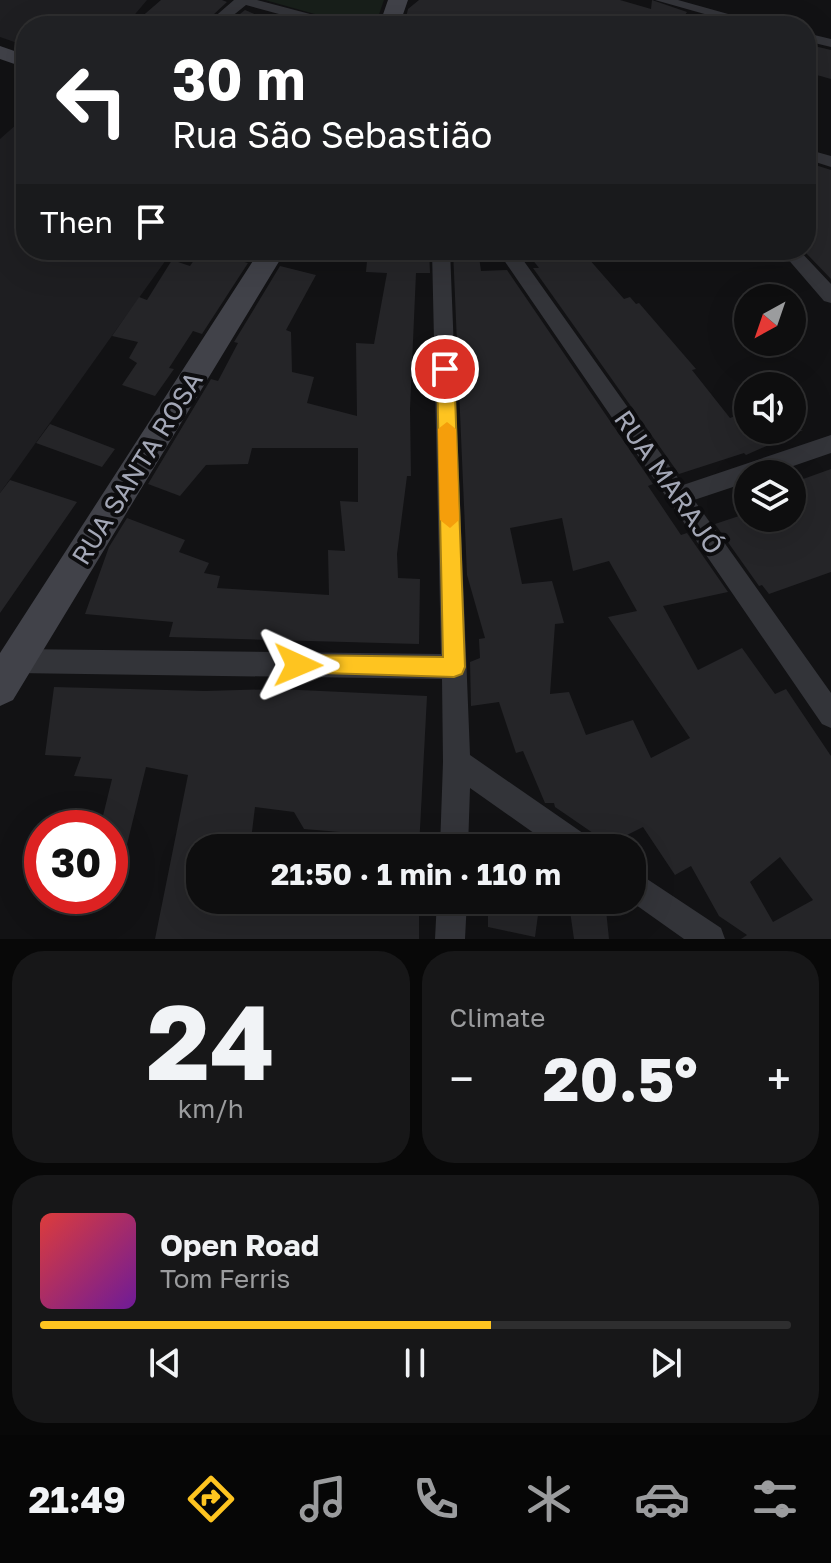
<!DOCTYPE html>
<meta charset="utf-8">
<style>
body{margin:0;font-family:"Golos Text",sans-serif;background:#171718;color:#f1f3f6;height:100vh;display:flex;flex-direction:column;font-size:30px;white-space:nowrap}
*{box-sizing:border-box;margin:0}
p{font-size:26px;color:#9b9c9e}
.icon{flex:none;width:44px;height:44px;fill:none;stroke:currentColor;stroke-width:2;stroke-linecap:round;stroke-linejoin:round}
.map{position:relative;height:939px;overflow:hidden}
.side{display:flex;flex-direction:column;gap:12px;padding:12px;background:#080808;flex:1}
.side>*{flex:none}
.banner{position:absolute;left:16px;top:16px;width:800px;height:244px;border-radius:32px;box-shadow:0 8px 32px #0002,0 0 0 2px #2e2e2f;background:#202124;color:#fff;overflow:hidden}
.needle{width:52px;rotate:220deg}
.fabs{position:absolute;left:734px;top:284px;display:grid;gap:16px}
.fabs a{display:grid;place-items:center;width:72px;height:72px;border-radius:50%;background:#0e0e0f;box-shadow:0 8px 32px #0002,0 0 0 2px #2e2e2f;font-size:40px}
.speed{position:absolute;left:24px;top:810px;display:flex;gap:16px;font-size:40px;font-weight:700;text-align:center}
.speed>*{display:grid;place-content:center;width:104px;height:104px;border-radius:50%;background:#0e0e0f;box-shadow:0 8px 32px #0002,0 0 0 2px #2e2e2f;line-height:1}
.speed .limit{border:12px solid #d22;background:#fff;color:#111}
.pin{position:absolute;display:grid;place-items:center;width:68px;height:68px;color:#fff;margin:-34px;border:4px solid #fff;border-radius:50%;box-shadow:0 2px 8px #0007}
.me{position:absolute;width:88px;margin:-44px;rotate:91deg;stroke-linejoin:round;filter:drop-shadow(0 0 6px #0008)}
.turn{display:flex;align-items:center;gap:28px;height:168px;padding:0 24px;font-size:36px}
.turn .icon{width:104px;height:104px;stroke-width:2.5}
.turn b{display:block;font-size:56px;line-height:68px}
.then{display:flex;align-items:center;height:76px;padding:0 24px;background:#0003;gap:16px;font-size:30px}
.big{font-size:60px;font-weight:700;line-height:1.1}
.side .tile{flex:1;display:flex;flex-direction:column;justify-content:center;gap:12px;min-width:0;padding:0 28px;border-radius:32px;background:#171718}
.side .dial{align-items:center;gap:0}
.dial b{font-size:104px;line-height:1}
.song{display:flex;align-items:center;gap:24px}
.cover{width:96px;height:96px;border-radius:12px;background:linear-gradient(135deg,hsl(0 70% 55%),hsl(280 70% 35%))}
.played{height:8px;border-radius:4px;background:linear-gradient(90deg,#fec420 60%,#2e2e2f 60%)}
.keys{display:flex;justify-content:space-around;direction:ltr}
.heat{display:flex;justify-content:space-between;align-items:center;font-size:44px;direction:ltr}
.side .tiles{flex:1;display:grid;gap:12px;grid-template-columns:1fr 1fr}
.tile:last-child{grid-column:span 2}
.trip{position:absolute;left:186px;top:834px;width:460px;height:80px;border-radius:32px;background:#0e0e0f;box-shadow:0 8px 32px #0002,0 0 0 2px #2e2e2f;font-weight:700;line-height:80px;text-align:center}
.menu{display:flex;height:128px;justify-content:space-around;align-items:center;background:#060606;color:#9b9c9e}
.menu .icon{width:56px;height:56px}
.menu .active{color:#fec420}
.menu b{font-size:36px;color:#f1f3f6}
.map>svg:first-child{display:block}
.built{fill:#1e1e21}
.green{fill:#181f1a}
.building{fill:#252528;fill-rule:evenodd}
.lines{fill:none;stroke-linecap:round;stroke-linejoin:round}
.street{fill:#333439;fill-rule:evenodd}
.secondary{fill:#414249;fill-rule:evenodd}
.route{fill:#fec420;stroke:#a57f15;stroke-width:2}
.slow{fill:#f59e0b}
.labels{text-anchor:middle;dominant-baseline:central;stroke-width:8;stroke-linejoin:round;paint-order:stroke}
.street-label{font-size:26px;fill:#a3a7b6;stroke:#0d0d0f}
</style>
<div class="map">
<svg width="831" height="939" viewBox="0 0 831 939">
<rect width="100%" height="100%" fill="#121214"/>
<!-- built -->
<path class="built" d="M0 0H147L125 26H26V46L0 37Z
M26 116V250H173L0 493V139Z"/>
<!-- green -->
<path class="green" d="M265 0H384L375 26H357Z"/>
<!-- building -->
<path class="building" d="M161 0H222L227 2 201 26H131Z
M419 0H620L651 9 652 0 687 12 683 18 690 20 689 26H404L408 9Z
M245 10 283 26H225Z
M810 45 831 50V79L806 72Z
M806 162 831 170V279L806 253Z
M201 250 248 263 202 334 193 331 169 368 174 369 155 396 122 385 137 363 129 358 138 342 112 336 139 297 147 300 172 260 190 266Z
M368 250H429L430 273H416L410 409 411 476H407L397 554 398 578 420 579 419 644 169 637 173 622 85 614 109 547 127 518 185 540 179 552 209 563 204 573 220 576 217 588 329 595 328 550 345 551 340 501 358 502V448H252L248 464 206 465 180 496 148 484 211 379 218 381 238 343 234 342 280 266 316 275 286 330 291 332 292 372 314 377 307 403 357 416 356 343 374 344 387 273 366 272Z
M453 250H478L481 271 507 270 653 484 648 486 681 535 687 533 728 592 663 606 698 670 742 648 775 694 786 689 831 756V939H741L747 935 719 916 691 866 675 875 643 827 609 844 555 807 554 803H545L523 751 516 753 499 702 471 706 470 662 480 658 479 639 485 638 467 575ZM562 518 573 571 609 561 637 611 608 617 690 738 651 758 633 720 586 735 569 692 550 694 555 624 564 623 552 581 522 584 510 528ZM780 857 813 900 773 922 750 882Z
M525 250H581L624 299 630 297 636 304 639 303 696 369 692 370 730 418 748 411V430H803L746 455 744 453 679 474 533 268H539Z
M50 424 115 449 102 467 36 443Z
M831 469V572L769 594 762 585 759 586 715 524 748 513V518H792V483Z
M10 480 77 502 0 613V493Z
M54 687 205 691 279 689 427 696 419 848H347L352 833 304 829 294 812 255 807 250 848H200V900H419V939H155L188 775 146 767 118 881 110 880V828H100L112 779 74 776 81 757 45 755Z
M488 900H540L535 937 488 927Z
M605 900 609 939H574L569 904Z"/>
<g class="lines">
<!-- street -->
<path class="street" d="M257 0 344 23 346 26H323L246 5 220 26H204L234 0Z
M655 0H678L771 26H747Z
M806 33 831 39V47L806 41Z
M806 149 831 156V167L806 159Z
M432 250H450L470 755 590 838 594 848H555L470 788 468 848H440L443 762 442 679 16 673 7 670 3 661 7 652 16 649 441 654Z
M497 250H516L683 485 831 435V453L770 474H748V482L694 500 831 693V728L822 724Z
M780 250H799L831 284V303L824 301Z
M632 869 721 928 725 939H684L629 900Z
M437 900H467L465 939H435Z"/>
<!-- secondary -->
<path class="secondary" d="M388 0H408L399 26H379Z
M0 46 26 55V68L0 59Z
M260 250H286L13 700 0 706V653Z"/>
</g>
<!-- route -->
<path class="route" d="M445 363 454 369 465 667 462 674 454 677 290 672 287 665 290 658 298 655 443 657 437 369Z"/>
<!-- slow -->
<path class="slow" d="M447 422 456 429 459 520 450 528 440 520 438 429Z"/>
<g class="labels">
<!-- street labels -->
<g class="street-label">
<text transform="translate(137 468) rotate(-58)">RUA SANTA ROSA</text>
<text transform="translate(669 482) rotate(55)">RUA MARAJÓ</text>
</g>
</g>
</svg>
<div class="fabs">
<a><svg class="needle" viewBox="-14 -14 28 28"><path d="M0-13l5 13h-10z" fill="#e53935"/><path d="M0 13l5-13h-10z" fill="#9b9c9e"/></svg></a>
<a><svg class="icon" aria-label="sound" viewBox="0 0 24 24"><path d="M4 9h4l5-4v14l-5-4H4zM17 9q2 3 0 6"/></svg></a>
<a><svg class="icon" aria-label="layers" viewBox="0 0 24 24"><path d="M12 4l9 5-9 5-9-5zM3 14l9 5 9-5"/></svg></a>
</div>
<div class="speed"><div class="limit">30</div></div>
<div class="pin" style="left:445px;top:369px;background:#d93025"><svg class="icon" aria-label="arrive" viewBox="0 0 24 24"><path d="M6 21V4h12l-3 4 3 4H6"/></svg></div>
<svg class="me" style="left:298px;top:665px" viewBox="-20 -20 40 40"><path d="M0-17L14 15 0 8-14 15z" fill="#fec420" stroke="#fff" stroke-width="4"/></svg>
<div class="trip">21:50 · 1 min · 110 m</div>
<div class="banner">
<div class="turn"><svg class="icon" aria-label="left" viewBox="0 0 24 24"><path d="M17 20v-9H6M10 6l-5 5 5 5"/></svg><div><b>30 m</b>Rua São Sebastião</div></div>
<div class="then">Then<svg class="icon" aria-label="arrive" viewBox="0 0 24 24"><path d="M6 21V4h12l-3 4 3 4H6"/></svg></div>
</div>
</div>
<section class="side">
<div class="tiles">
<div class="tile dial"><b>24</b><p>km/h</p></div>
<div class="tile"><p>Climate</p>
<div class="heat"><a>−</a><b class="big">20.5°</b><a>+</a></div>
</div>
<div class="tile">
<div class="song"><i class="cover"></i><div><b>Open Road</b><p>Tom Ferris</p></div></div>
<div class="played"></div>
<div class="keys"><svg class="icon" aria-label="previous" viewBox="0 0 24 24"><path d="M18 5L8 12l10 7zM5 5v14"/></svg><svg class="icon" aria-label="pause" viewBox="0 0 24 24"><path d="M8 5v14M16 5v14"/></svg><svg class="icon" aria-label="next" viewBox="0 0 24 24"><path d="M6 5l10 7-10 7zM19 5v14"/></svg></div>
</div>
</div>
</section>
<nav class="menu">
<b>21:49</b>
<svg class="icon active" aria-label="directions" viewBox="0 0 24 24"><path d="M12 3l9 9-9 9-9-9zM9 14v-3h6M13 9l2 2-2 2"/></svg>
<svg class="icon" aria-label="music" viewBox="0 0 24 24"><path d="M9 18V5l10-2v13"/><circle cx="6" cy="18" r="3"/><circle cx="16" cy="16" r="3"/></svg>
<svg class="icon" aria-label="phone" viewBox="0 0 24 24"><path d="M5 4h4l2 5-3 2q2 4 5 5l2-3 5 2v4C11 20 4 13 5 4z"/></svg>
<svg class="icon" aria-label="climate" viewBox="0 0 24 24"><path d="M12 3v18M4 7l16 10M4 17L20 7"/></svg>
<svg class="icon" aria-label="car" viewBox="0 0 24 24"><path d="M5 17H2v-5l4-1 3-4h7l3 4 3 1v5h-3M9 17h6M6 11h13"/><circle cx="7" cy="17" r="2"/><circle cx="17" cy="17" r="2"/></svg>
<svg class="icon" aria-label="filters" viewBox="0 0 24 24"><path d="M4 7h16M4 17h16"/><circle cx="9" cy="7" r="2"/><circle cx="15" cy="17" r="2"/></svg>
</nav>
